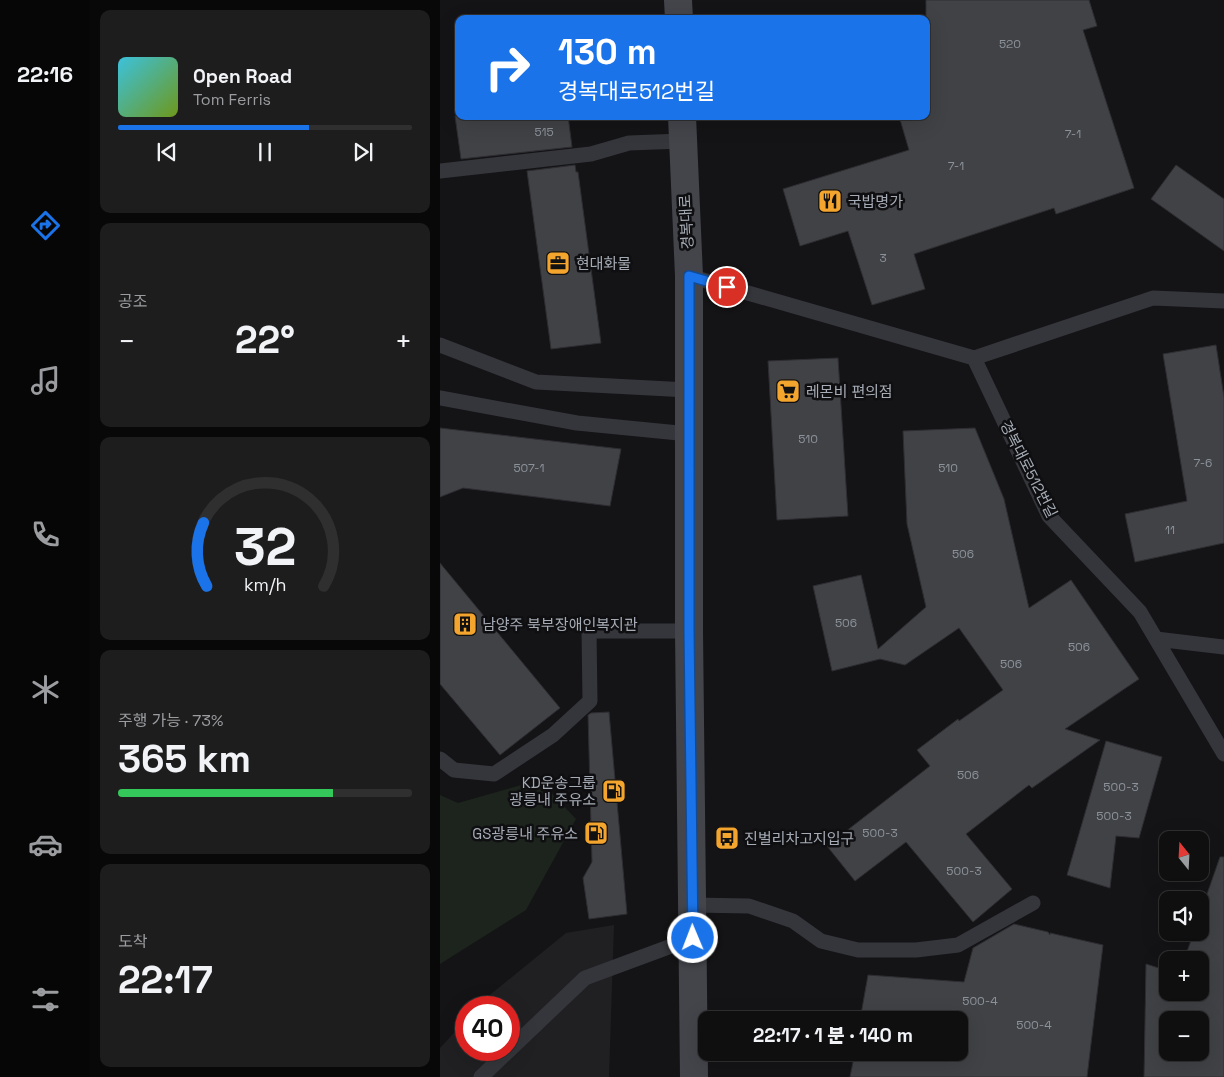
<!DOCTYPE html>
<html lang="ko">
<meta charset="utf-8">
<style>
body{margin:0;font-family:"Space Grotesk","Noto Sans KR",sans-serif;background:#1d1d1e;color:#f1f3f6;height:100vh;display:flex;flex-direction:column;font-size:19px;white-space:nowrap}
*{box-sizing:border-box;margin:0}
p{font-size:16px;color:#9b9c9f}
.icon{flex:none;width:28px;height:28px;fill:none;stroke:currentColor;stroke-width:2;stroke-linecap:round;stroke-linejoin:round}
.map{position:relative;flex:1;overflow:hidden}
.drawer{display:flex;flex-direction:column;gap:10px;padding:10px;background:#080809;width:350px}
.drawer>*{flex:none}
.top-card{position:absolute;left:15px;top:15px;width:475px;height:105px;border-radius:10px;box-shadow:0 5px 20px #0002,0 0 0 1px #2f2f30;background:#1a73e8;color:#fff;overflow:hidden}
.needle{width:32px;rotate:342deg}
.tools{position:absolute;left:719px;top:831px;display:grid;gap:10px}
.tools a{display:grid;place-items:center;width:50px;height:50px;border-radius:10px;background:#0f0f10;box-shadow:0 5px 20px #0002,0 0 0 1px #2f2f30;font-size:25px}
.speed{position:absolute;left:15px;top:996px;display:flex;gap:10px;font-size:25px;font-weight:700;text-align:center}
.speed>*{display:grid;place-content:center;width:65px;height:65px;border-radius:50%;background:#0f0f10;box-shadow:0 5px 20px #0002,0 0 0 1px #2f2f30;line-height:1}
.speed .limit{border:8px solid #d22;background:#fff;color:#111}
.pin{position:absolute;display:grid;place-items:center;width:42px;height:42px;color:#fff;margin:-21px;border:2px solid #fff;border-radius:50%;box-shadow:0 1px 5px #0007}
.me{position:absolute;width:55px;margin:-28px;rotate:359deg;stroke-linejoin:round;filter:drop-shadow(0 0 4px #0008)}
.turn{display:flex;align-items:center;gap:18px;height:105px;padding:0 20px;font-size:22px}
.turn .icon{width:65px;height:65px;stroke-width:2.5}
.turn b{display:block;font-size:35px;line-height:42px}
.big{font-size:38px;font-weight:800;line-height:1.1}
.drawer .widget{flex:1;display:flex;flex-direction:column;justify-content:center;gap:8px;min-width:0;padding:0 18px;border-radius:10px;background:#1d1d1e}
.drawer .dial{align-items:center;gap:0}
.dial svg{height:130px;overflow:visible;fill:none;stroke:#2f2f30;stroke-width:7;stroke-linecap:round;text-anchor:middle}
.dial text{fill:#f1f3f6;stroke:none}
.song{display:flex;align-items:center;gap:15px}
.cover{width:60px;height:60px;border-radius:8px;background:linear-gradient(135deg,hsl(190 70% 55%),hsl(80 70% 35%))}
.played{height:5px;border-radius:2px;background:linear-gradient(90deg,#1a73e8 65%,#2f2f30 65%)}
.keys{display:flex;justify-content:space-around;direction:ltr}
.heat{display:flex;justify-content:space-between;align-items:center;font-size:28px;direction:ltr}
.charge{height:8px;border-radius:4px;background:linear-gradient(90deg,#34c759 73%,#2f2f30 0)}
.trip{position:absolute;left:258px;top:1011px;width:270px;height:50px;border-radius:10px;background:#0f0f10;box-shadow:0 5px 20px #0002,0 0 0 1px #2f2f30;font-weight:800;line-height:50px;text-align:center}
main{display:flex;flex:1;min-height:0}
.menu{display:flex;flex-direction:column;width:90px;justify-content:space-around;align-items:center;background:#060606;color:#9b9c9f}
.menu .icon{width:35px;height:35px}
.menu .current{color:#1a73e8}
.menu b{font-size:22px;color:#f1f3f6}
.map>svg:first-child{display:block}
.built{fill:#202023}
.green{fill:#1c241d}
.building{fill:#404246;stroke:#2e2e32;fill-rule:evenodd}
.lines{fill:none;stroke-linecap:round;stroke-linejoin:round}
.lane{stroke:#35363b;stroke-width:15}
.secondary{stroke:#43454b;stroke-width:28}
.route-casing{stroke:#114b97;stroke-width:12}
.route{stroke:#1a73e8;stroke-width:9}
.labels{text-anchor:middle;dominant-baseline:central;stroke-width:5;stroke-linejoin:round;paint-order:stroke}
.number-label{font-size:12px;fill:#8c929a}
.poi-label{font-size:15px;fill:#a6acb6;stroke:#0f0f11;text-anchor:start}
.street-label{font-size:15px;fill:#a6acb6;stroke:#0f0f11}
</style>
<main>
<nav class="menu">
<b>22:16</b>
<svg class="icon current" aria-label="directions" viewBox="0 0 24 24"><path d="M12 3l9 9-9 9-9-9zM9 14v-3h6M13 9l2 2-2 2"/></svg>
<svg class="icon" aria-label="music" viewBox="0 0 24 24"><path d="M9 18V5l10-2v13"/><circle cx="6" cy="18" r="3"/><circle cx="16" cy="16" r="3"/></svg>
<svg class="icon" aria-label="phone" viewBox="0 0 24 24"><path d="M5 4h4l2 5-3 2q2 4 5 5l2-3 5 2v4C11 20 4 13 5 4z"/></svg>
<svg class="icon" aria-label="climate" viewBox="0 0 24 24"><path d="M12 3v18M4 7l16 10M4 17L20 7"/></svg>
<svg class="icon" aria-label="car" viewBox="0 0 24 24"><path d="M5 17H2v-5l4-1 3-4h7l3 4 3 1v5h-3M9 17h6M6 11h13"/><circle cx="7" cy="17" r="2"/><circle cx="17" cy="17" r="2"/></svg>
<svg class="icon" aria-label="filters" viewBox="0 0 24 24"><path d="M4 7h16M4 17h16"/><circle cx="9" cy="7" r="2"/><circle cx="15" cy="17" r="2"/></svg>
</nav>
<section class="drawer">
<div class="widget">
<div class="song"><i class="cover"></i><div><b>Open Road</b><p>Tom Ferris</p></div></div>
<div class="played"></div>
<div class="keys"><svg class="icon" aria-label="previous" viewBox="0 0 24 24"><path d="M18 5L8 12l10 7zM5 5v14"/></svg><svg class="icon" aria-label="pause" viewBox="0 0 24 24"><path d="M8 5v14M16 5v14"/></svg><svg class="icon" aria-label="next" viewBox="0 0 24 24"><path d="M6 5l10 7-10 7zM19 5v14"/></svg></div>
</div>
<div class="widget"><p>공조</p>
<div class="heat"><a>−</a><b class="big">22°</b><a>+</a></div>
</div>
<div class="widget dial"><svg viewBox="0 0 100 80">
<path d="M14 69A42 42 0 1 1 86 69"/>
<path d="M14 69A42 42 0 0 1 12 30" stroke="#1a73e8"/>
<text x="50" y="56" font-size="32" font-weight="700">32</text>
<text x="50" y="72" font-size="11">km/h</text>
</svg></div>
<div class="widget"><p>주행 가능 · 73%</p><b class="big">365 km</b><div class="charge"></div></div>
<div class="widget"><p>도착</p><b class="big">22:17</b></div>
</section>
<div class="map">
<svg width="784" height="1077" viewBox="0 0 784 1077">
<rect width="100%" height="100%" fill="#141416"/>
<!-- built -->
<path class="built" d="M174 925 169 1077H0V1048L26 1020V1050H69V1008L38 1007 46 998 126 933Z"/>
<!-- green -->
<path class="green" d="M99 780 136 819 86 910 0 964V795L18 803Z"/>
<!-- building -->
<path class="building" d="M486 0H649L657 26 643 30 694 188 616 214 614 208 474 254 485 289 432 305 408 231 360 246 343 189 469 150 459 116H486Z
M15 116H128L132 147 21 159Z
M135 165 136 172H138L161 343 111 349 87 171Z
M736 165 784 199V251L711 199Z
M776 345 784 397V543L695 562 685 514 747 501 723 354Z
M398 358 408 516 337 520 328 361Z
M0 428 181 449 170 506 23 488 0 497Z
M535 428 564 499 589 608 631 580 699 679 625 729 660 740 592 788 589 785 526 834 572 889 533 922 466 842 415 881 387 846 490 766 477 750 518 719 519 721 563 690 519 628 465 665 440 659 392 671 373 586 421 575 438 649 486 607 467 524 463 431Z
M0 563 120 708 60 755 0 684Z
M169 712 187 914 149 919 143 878 152 862 148 715 151 713Z
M666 741 722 757 699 838 676 836 670 888 627 875Z
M780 857H784V1077H704L706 964 728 971V992H760V960H744L754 932H760V914ZM728 1020H760V1052H728Z
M574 924 608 932 610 935V933L663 945 647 1077H410L415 1052H519V1020H420L428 975 524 982 533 948Z"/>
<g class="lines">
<!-- lane -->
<path class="lane" d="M0 171 151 154 189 143 242 141
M249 276 534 358 609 516 700 612 784 754
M0 345 96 382 248 390
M534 358 713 298 784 301
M0 398 137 423 249 434
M716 639 784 647
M0 759 14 770 54 774 113 735 150 701 149 631H249
M253 905 309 906 353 921 381 941 418 950H476L518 945 593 903
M41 1077 145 978 253 938"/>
<!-- secondary -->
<path class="secondary" d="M238 0 239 19
M242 116 249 276V631L254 1077"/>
</g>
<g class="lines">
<!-- route casing -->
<g class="route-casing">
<path id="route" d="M253 938 249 630V276L287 287"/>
</g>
<!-- route -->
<use href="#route" class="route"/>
</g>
<!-- icons -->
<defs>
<g id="restaurant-square" transform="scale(1.25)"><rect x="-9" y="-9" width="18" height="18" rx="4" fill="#f4a52e" stroke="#0f0f11"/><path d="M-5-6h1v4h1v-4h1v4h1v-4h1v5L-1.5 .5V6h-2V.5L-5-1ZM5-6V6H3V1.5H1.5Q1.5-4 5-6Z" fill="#111"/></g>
<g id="office-square" transform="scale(1.25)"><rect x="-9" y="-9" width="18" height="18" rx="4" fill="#f4a52e" stroke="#0f0f11"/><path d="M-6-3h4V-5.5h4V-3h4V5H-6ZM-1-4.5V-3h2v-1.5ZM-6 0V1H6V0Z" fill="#111"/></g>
<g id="supermarket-square" transform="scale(1.25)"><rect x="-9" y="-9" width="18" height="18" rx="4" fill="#f4a52e" stroke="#0f0f11"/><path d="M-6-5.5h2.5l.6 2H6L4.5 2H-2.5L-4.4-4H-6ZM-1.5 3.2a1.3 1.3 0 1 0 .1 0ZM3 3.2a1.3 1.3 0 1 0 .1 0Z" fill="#111"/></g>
<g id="building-square" transform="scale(1.25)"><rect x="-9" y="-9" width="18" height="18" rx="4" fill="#f4a52e" stroke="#0f0f11"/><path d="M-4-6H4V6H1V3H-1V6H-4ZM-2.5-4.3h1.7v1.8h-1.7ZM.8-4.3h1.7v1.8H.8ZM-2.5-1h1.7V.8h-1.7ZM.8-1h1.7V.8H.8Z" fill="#111"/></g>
<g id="fuel-square" transform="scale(1.25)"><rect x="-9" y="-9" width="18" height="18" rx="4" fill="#f4a52e" stroke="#0f0f11"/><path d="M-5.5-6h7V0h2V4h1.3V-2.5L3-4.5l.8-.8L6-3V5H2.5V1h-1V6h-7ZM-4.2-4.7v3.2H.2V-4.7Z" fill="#111"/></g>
<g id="bus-square" transform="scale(1.25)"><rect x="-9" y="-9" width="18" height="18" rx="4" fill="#f4a52e" stroke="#0f0f11"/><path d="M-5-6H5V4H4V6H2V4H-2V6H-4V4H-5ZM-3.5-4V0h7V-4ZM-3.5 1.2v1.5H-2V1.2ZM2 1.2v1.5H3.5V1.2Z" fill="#111"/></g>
</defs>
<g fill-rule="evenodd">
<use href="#restaurant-square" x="390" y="201"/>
<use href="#office-square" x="118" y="263"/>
<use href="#supermarket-square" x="348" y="391"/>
<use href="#building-square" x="25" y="624"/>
<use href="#fuel-square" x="174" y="791"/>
<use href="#fuel-square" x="156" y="833"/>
<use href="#bus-square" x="287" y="838"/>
</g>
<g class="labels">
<!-- number labels -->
<g class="number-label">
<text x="570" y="44">520</text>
<text x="104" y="132">515</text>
<text x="633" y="134">7-1</text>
<text x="516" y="166">7-1</text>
<text x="443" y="258">3</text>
<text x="368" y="439">510</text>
<text x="763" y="463">7-6</text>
<text x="89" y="468">507-1</text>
<text x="508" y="468">510</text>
<text x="730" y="530">11</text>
<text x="523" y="554">506</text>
<text x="406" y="623">506</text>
<text x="639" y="647">506</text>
<text x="571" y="664">506</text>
<text x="528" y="775">506</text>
<text x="681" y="787">500-3</text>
<text x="674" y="816">500-3</text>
<text x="440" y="833">500-3</text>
<text x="524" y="871">500-3</text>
<text x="540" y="1001">500-4</text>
<text x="594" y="1025">500-4</text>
</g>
<!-- poi labels -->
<g class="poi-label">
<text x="408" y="201">국밥명가</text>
<text x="136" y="263">현대화물</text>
<text x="366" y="391">레몬비 편의점</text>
<text x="42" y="624">남양주 북부장애인복지관</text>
<text x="156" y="782" text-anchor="end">KD운송그룹<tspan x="156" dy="17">광릉내 주유소</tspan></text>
<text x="138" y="833" text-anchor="end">GS광릉내 주유소</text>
<text x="304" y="838">진벌리차고지입구</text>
</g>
<!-- street labels -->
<g class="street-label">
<text transform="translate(246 222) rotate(-93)">경복대로</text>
<text transform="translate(589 469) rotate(63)">경복대로512번길</text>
</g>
</g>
</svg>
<div class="tools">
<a><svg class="needle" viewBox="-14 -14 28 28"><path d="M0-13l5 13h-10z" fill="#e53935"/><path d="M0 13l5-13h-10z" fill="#9b9c9f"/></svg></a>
<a><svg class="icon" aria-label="sound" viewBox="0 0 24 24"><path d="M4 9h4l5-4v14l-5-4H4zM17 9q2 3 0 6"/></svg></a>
<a>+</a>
<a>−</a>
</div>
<div class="speed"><div class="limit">40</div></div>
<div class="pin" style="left:287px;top:287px;background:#d93025"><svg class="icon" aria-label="arrive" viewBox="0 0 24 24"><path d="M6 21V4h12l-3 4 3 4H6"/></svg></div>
<svg class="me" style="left:253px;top:938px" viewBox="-20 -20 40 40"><circle r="17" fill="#1a73e8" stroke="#fff" stroke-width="3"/><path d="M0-11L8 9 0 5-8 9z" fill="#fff"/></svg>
<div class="trip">22:17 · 1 분 · 140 m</div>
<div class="top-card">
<div class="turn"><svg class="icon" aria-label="right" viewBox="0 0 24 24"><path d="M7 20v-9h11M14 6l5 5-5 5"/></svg><div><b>130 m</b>경복대로512번길</div></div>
</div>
</div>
</main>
